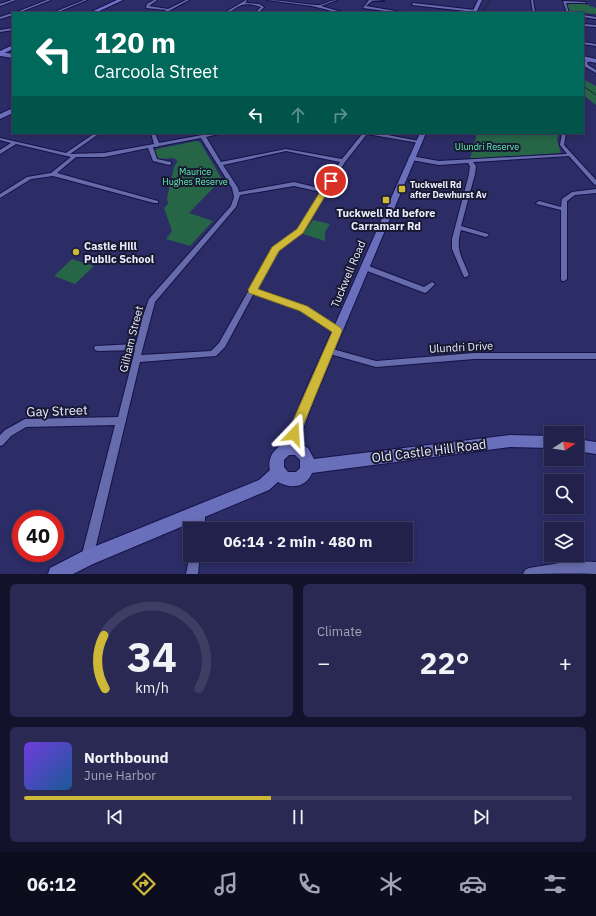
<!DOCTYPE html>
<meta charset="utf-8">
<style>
body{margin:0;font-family:"IBM Plex Sans",sans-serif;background:#292953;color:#f1f3f6;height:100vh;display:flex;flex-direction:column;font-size:15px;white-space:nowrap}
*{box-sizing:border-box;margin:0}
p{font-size:13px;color:#a2a3b5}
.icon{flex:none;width:22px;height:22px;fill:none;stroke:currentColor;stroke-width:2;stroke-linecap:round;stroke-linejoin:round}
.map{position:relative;height:574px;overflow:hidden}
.details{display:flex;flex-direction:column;gap:10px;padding:10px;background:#12122a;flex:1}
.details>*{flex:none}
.hud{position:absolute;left:12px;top:12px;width:572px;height:122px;border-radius:0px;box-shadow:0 2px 6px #0003,0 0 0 1px #3e3e64;background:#00695c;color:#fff;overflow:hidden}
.needle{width:26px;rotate:78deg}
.controls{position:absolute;left:544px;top:426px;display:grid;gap:8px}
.controls a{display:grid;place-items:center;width:40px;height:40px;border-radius:0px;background:#21214c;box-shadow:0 2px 6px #0003,0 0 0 1px #3e3e64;font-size:20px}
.speed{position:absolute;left:12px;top:510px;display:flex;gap:8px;font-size:20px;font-weight:700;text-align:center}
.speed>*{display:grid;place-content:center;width:52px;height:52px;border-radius:50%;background:#21214c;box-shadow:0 2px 6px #0003,0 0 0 1px #3e3e64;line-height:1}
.speed .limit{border:6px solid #d22;background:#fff;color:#111}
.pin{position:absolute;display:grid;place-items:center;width:34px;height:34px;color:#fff;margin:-17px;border:2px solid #fff;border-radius:50%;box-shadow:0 1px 4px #0007}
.me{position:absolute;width:44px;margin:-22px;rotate:20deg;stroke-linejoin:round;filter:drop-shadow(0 0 3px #0008)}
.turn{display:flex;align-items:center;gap:14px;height:84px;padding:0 16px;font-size:18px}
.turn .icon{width:52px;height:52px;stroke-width:2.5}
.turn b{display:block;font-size:28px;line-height:34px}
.lanes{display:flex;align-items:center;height:38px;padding:0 16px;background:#0003;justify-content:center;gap:20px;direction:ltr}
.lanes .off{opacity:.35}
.big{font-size:30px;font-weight:700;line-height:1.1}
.details .widget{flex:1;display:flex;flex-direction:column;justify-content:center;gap:6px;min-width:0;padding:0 14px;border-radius:6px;background:#292953}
.details .dial{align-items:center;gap:0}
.dial svg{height:104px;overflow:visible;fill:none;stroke:#3e3e64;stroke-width:7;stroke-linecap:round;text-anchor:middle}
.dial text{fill:#f1f3f6;stroke:none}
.song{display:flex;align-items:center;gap:12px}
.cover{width:48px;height:48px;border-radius:6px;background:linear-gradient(135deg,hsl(260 70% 55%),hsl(210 70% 35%))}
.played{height:4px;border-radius:2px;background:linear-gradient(90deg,#ceb837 45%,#3e3e64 45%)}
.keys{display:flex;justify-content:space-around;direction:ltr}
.heat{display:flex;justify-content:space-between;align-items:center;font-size:22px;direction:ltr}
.details .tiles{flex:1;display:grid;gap:10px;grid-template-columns:1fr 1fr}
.widget:last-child{grid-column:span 2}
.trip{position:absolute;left:183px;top:522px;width:230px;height:40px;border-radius:0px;background:#21214c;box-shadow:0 2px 6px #0003,0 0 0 1px #3e3e64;font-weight:700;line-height:40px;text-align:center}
.menu{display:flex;height:64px;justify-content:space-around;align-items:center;background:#0d0d1e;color:#a2a3b5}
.menu .icon{width:28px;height:28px}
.menu .current{color:#ceb837}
.menu b{font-size:18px;color:#f1f3f6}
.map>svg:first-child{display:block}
.green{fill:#276547}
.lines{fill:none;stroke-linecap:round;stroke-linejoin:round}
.stream{stroke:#16292f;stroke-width:1}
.street-casing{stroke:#161149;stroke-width:2}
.secondary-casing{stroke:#161149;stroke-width:2}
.primary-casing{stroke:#161149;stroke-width:2}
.street{fill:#666bab;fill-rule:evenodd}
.secondary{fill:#6a6fbc;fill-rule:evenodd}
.primary{fill:#6f73cc;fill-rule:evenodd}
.route{fill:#ceb837;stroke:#867824}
.poi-dot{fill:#ceb837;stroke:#181933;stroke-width:1.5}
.labels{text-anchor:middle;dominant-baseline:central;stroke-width:4;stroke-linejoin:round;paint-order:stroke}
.far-park-label{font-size:9px;fill:#61f7af;stroke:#181933}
.far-poi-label{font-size:9px;font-weight:bold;fill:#ebedfc;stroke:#181933;text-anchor:start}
.poi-label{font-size:11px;font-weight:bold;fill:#ebedfc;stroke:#181933}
.street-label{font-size:11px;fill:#ebedfc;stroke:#181933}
.near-street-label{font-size:13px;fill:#ebedfc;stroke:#181933}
</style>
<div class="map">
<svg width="596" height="574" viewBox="0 0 596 574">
<rect width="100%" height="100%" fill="#2c2c66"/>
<!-- green -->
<path class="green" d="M566 2 585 4 596 8V14L568 11 565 4Z
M583 79 596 86V105L583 95Z
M477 133H559L557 140 561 153 470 159Z
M196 141 200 142 222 179 189 213 213 221 190 246 166 239 172 231 164 208 168 204 167 198 174 167 177 162V160L173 158 159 159 154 151 157 149Z
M313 220 330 224 325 232V241L303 234Z
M72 259 94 266 75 284 54 276Z"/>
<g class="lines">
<!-- stream -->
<path class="stream" d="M483 13 490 0
M583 86 596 95"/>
<!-- street casing -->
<g class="street-casing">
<path id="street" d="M12 0H16L0 6V4Z
M47 0H51L18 13H14Z
M84 0H87L56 13H52Z
M154 0H157L149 6 168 9 186 0H189L165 13 164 12 166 10 146 8 147 4Z
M246 0 247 1 245 3 259 4 264 7 258 13H255L261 7C256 5 246 3 242 5 235 7 231 13 224 13Z
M267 0C283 0 300 4 316 5 323 6 330 0 337 0L321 6 345 13H340L312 6Z
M369 0 384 1H372L366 6 407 13H400L363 8Z
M531 0H533L535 13H533Z
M563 1 585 2 586 3H566L569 13H567Z
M413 3 475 10 476 11 475 12 412 5Z
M12 13H13V15L0 19V17Z
M583 15 596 17V19L583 17Z
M583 24 596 25V27L583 26Z
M13 28V30L0 32V30Z
M583 42 596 44V46L583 44Z
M588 59 591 60 587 63 588 65 596 70V73L584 66 583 63Z
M95 133H100L70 154 104 153 154 144 151 133H155L159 143 213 133H223L206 137 221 162 286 149 342 159 363 133H377L419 141 421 142 419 143 367 134 345 162 302 232 277 250 257 289 306 306 340 329 341 331 340 333 337 334 334 333 300 310 254 293 225 347 216 356 140 362 126 420V421L125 424 93 558 91 562 87 564 83 562 81 558 115 425 26 427 11 436 3 445 0 446V435L5 430 25 419 118 417 135 350 98 351 95 350 94 348 95 346 136 344 143 316 149 299 231 206 234 197 232 188 201 138 159 146 157 147H153L157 159 171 162V164L169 165 153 161 148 148 104 157H76L57 173 158 201V203H154L53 176 31 179 0 198V194L27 177 51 173 71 157 16 144 0 154V150L11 143 0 140V138L66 153ZM286 151 340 162 323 189 294 182 239 192 238 188 223 165ZM294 186 321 192 298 230 273 247 219 343 211 351 141 355 155 302 236 207 240 195Z
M562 133H566L564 145 596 180V185L594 184 569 156 473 162 476 166 475 174 461 226 488 234 489 235 486 237 461 230C455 250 462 257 469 275L466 277H464L452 249V239L469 174 470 166 468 163 439 165 411 160 408 158 411 156 439 161 567 154 560 145Z
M596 189V193L575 195 567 201V279L564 281H562L561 279V210L537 204 536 203 539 201 561 207 562 199 572 192Z
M362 265H366L424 287 432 282 435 284 427 292 425 293 362 269 361 267Z
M329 348 376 361 474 353H596V359H474L376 367 326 353 325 351 326 349Z
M200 507 204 508 205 512V529H195V512L196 508Z
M190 554V555H200L198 574H186Z
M572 561 596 562V574C572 573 548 574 523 574L525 570 529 568Z"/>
</g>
<!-- secondary casing -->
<g class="secondary-casing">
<path id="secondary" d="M478 0H482L476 13H472Z
M0 52 13 54V58L0 56Z
M583 56 596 59V63L583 60Z
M13 108V113L0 119V114Z
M420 133H426L314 399 298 443 308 448 314 459 510 435 551 436V448L510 447 312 473C306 488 290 489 278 482L269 490 93 564 73 574H48L50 568 81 552 259 480 270 470C267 458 274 448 285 443L302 399ZM289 455H295L300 460V468L296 472H288L284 467V460Z
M577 439 596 442V454L577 451Z"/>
</g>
<!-- primary casing -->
<g class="primary-casing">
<path id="primary" d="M117 0H123L95 13H89Z
M13 45V49L0 55V51Z"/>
</g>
<!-- street -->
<use href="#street" class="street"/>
<!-- secondary -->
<use href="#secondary" class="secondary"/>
<!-- primary -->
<use href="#primary" class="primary"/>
</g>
<!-- route -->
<path class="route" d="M328 179H333L334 181 303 233 279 251 258 289 307 306 341 328 342 331 298 438 294 440 289 438 288 434 291 425 332 332 300 311 249 293 248 290 272 247 297 229Z"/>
<!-- markers -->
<g class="poi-dot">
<rect x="398" y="185" width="8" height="8" rx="2"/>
<rect x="382" y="196" width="8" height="8" rx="2"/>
<circle cx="76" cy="252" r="4"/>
</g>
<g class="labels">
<!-- far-park labels -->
<g class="far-park-label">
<text x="487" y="146">Ulundri Reserve</text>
<text x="195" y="171">Maurice<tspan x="195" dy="10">Hughes Reserve</tspan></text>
</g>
<!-- far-poi labels -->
<g class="far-poi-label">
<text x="410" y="184">Tuckwell Rd<tspan x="410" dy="10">after Dewhurst Av</tspan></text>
</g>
<!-- poi labels -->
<g class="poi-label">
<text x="386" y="213">Tuckwell Rd before<tspan x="386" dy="13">Carramarr Rd</tspan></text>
<text x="84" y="246" text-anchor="start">Castle Hill<tspan x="84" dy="13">Public School</tspan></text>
</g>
<!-- street labels -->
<g class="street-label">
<text transform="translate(348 274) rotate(-67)">Tuckwell Road</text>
<text transform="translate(131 339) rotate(-76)">Gilham Street</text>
<text transform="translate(461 347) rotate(-3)">Ulundri Drive</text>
</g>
<!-- near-street labels -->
<g class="near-street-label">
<text transform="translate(57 411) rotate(-2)">Gay Street</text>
<text transform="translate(429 451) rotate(-7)">Old Castle Hill Road</text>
</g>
</g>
</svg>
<div class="controls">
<a><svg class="needle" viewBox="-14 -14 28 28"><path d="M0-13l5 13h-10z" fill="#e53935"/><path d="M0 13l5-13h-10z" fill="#a2a3b5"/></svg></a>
<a><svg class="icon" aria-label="search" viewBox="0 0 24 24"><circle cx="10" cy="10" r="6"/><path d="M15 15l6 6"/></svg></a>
<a><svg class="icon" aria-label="layers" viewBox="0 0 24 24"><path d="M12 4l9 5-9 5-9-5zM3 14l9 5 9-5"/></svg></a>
</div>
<div class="speed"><div class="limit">40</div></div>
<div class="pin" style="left:331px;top:181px;background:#d93025"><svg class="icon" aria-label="arrive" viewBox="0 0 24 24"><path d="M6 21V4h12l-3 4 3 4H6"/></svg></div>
<svg class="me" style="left:294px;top:434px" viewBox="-20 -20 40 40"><path d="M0-17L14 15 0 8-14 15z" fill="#ceb837" stroke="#fff" stroke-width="4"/></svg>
<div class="trip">06:14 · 2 min · 480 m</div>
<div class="hud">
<div class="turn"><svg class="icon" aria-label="left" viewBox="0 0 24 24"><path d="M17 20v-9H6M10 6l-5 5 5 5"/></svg><div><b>120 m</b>Carcoola Street</div></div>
<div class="lanes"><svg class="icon" aria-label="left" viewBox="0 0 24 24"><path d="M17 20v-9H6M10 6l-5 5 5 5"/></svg><svg class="icon off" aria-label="ahead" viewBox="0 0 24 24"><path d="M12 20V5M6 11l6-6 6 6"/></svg><svg class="icon off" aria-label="right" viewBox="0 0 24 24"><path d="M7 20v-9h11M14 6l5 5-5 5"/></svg></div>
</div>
</div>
<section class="details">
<div class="tiles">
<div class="widget dial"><svg viewBox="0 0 100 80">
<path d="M14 69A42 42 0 1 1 86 69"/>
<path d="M14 69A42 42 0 0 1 13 28" stroke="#ceb837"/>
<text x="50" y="56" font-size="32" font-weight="700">34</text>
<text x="50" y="72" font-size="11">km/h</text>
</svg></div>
<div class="widget"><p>Climate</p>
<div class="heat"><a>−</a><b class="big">22°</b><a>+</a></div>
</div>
<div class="widget">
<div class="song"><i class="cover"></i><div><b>Northbound</b><p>June Harbor</p></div></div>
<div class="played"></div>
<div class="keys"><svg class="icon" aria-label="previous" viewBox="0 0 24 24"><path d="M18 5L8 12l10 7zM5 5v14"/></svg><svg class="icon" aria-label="pause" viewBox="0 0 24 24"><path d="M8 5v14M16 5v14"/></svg><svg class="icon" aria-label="next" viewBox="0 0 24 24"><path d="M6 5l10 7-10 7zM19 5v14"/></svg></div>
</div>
</div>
</section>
<nav class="menu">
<b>06:12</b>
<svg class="icon current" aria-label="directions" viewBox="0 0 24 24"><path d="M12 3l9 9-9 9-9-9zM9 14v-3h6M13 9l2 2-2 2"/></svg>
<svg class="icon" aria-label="music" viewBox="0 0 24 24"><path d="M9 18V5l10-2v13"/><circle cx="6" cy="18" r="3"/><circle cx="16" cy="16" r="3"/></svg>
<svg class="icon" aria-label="phone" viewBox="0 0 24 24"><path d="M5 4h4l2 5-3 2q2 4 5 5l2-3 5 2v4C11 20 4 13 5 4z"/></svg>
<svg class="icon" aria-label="climate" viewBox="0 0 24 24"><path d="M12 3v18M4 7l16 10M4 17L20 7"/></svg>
<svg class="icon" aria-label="car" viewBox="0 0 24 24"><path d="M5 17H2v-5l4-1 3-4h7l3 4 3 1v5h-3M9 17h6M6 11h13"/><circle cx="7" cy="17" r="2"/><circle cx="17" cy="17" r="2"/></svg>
<svg class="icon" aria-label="filters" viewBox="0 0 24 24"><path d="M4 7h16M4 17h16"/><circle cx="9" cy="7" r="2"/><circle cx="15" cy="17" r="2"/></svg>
</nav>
